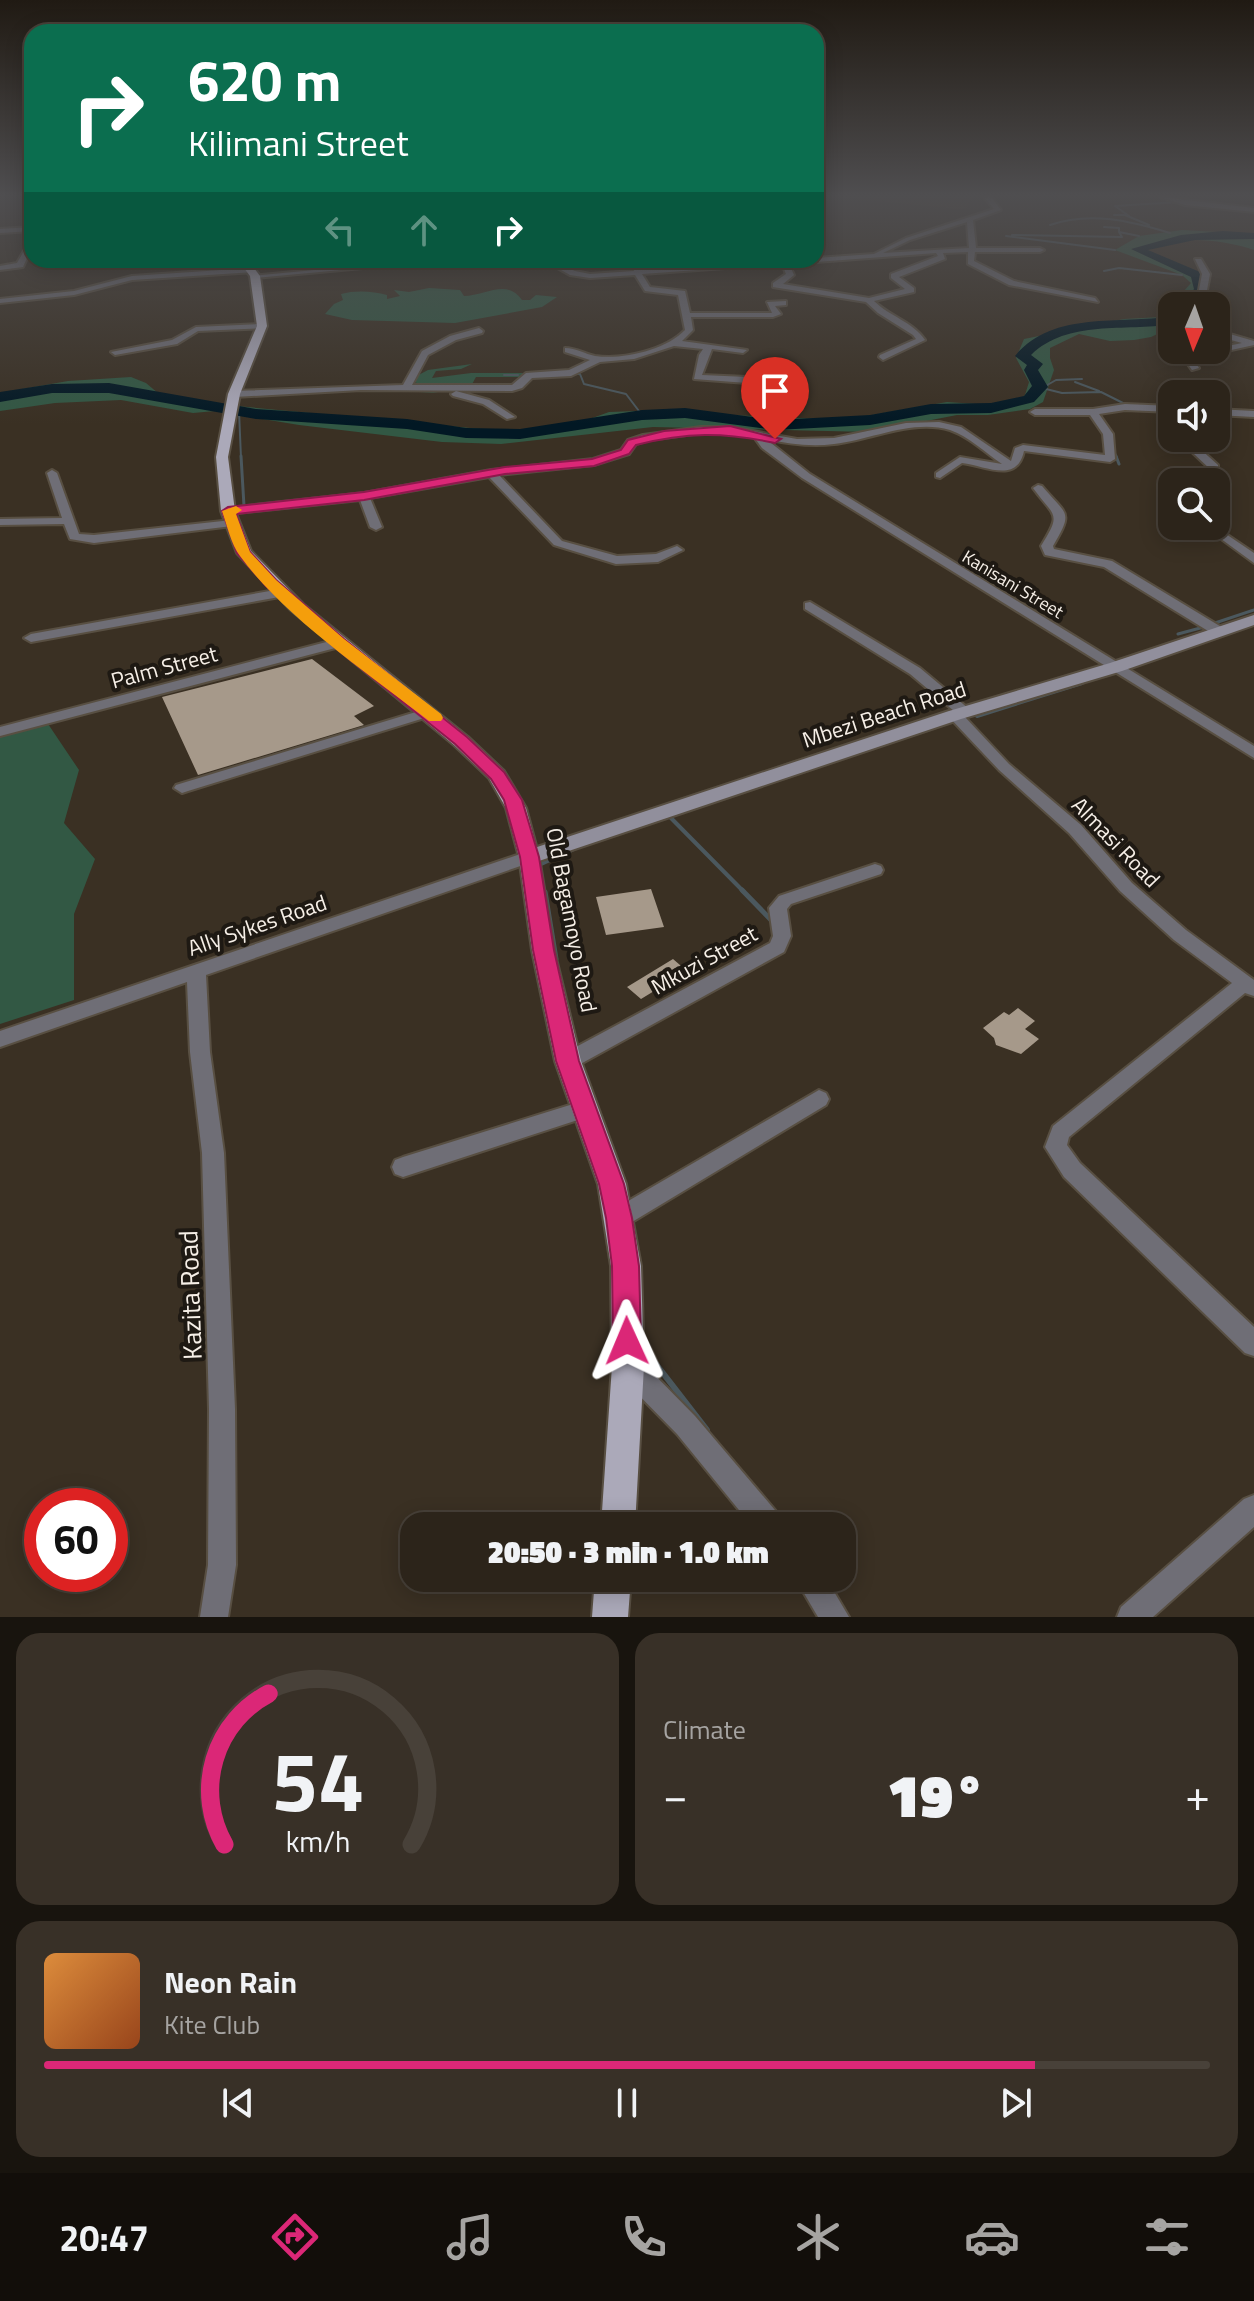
<!DOCTYPE html>
<meta charset="utf-8">
<style>
body{margin:0;font-family:"Titillium Web",sans-serif;background:#383027;color:#f1f3f6;height:100vh;display:flex;flex-direction:column;font-size:30px;white-space:nowrap}
*{box-sizing:border-box;margin:0}
p{font-size:26px;color:#a6a4a2}
.icon{flex:none;width:44px;height:44px;fill:none;stroke:currentColor;stroke-width:2;stroke-linecap:round;stroke-linejoin:round}
.map{position:relative;height:1617px;overflow:hidden}
.side{display:flex;flex-direction:column;gap:16px;padding:16px;background:#18140e;flex:1}
.side>*{flex:none}
.guide{position:absolute;left:24px;top:24px;width:800px;height:244px;border-radius:24px;box-shadow:0 4px 20px #0003,0 0 0 2px #484139;background:#0b6e4f;color:#fff;overflow:hidden}
.needle{width:52px;rotate:182deg}
.controls{position:absolute;left:1158px;top:292px;display:grid;gap:16px}
.controls a{display:grid;place-items:center;width:72px;height:72px;border-radius:16px;background:#2c241a;box-shadow:0 4px 20px #0003,0 0 0 2px #484139;font-size:40px}
.speed{position:absolute;left:24px;top:1488px;display:flex;gap:16px;font-size:40px;font-weight:700;text-align:center}
.speed>*{display:grid;place-content:center;width:104px;height:104px;border-radius:50%;background:#2c241a;box-shadow:0 4px 20px #0003,0 0 0 2px #484139;line-height:1}
.speed .limit{border:12px solid #d22;background:#fff;color:#111}
.pin{position:absolute;display:grid;place-items:center;width:68px;height:68px;color:#fff;margin:-82px -34px;border-radius:50% 50% 50% 0;rotate:-45deg;box-shadow:0 0 8px #0007}
.pin .icon{rotate:45deg}
.me{position:absolute;width:88px;margin:-44px;rotate:359deg;stroke-linejoin:round;filter:drop-shadow(0 0 6px #0008)}
.turn{display:flex;align-items:center;gap:28px;height:168px;padding:0 32px;font-size:36px}
.turn .icon{width:104px;height:104px;stroke-width:2.5}
.turn b{display:block;font-size:56px;line-height:68px}
.lanes{display:flex;align-items:center;height:76px;padding:0 32px;background:#0003;justify-content:center;gap:40px;direction:ltr}
.lanes .off{opacity:.35}
.big{font-size:60px;font-weight:800;line-height:1.1}
.side .tile{flex:1;display:flex;flex-direction:column;justify-content:center;gap:12px;min-width:0;padding:0 28px;border-radius:24px;background:#383027}
.side .dial{align-items:center;gap:0}
.dial svg{height:208px;overflow:visible;fill:none;stroke:#484139;stroke-width:7;stroke-linecap:round;text-anchor:middle}
.dial text{fill:#f1f3f6;stroke:none}
.song{display:flex;align-items:center;gap:24px}
.cover{width:96px;height:96px;border-radius:12px;background:linear-gradient(135deg,hsl(30 70% 55%),hsl(20 70% 35%))}
.played{height:8px;border-radius:4px;background:linear-gradient(90deg,#db2777 85%,#484139 85%)}
.keys{display:flex;justify-content:space-around;direction:ltr}
.heat{display:flex;justify-content:space-between;align-items:center;font-size:44px;direction:ltr}
.side .tiles{flex:1;display:grid;gap:16px;grid-template-columns:1fr 1fr}
.tile:last-child{grid-column:span 2}
.trip{position:absolute;left:400px;top:1512px;width:456px;height:80px;border-radius:24px;background:#2c241a;box-shadow:0 4px 20px #0003,0 0 0 2px #484139;font-weight:800;line-height:80px;text-align:center}
.tab-bar{display:flex;height:128px;justify-content:space-around;align-items:center;background:#120e0a;color:#a6a4a2}
.tab-bar .icon{width:56px;height:56px}
.tab-bar .on{color:#db2777}
.tab-bar b{font-size:36px;color:#f1f3f6}
.map>svg:first-child{display:block}
.built{fill:#453724}
.green{fill:#325844}
.lines{fill:none;stroke-linecap:round;stroke-linejoin:round}
.stream-far4{stroke:#4b585e;stroke-width:2}
.stream-far3{stroke:#4b585e;stroke-width:3}
.stream-far2{stroke:#4b585e;stroke-width:4}
.stream-far1{stroke:#4b585e;stroke-width:5}
.stream{stroke:#4b585e;stroke-width:6}
.river{fill:#021824;fill-rule:evenodd}
.building{fill:#a6998a}
.street-casing{stroke:#584f42;stroke-width:4}
.secondary-casing{stroke:#584f42;stroke-width:4}
.primary-casing{stroke:#584f42;stroke-width:4}
.street{fill:#6f6e76;fill-rule:evenodd}
.secondary{fill:#918f9c;fill-rule:evenodd}
.primary{fill:#aba9b9;fill-rule:evenodd}
.route{fill:#db2777;stroke:#8e194d;stroke-width:2}
.slow{fill:#f59e0b}
.labels{text-anchor:middle;dominant-baseline:central;stroke-width:8;stroke-linejoin:round;paint-order:stroke}
.far-street-label{font-size:18px;fill:#f6efe7;stroke:#1e1913}
.street-label{font-size:22px;fill:#f6efe7;stroke:#1e1913}
.near-street-label{font-size:26px;fill:#f6efe7;stroke:#1e1913}
</style>
<div class="map">
<svg width="1254" height="1617" viewBox="0 0 1254 1617">
<rect width="100%" height="100%" fill="#3a3023"/>
<!-- built -->
<path class="built" d="M835 197H972L967 208 957 209Z"/>
<!-- green -->
<path class="green" d="M1182 230 1254 234V250C1221 239 1178 235 1146 249 1178 268 1203 263 1214 306H1172V327L1151 337 1134 340 1110 341 1079 334 1050 348V358L1054 370 1043 402 1030 409 988 415H957L870 432 653 427 501 444 442 442 299 425 215 411 193 413 121 400 55 403 0 411V393L68 381 131 377 146 383 159 394 194 402 502 431 576 424 609 412 638 411 843 420 947 402 991 405 1018 401 1025 395 1029 382 1016 358 1024 339 1124 319 1161 317 1191 283 1182 275 1115 250 1139 236Z
M429 288 460 290 464 296C485 296 507 278 522 300H530L536 295 557 297 542 307 455 323 352 320 325 314 334 304 343 300 341 294C355 290 373 291 387 295V299L400 296 394 290 409 292Z
M472 364 461 369 436 371 432 378 471 373H523L521 377H476L471 386 436 389 438 392C432 394 410 391 403 390L418 384 411 379 428 370Z
M42 715 79 770 64 823 95 859 74 914V1000L0 1024V726Z"/>
<g class="lines">
<!-- stream-far4 -->
<path class="stream-far4" d="M1114 215H1125L1149 225
M1129 216 1115 206 1179 202
M1050 225C1090 211 1131 221 1170 233
M1104 227 1119 228V232L1139 236
M1012 235 1122 237 1119 232
M1006 236 1115 250
M1104 271 1119 268 1182 275
M261 286 264 306
M572 374H580L584 384 626 394 642 415
M504 375H518
M1075 382 1099 391
M1046 389 1062 393 1101 392 1125 404 1119 405
M1035 392 1056 380 1082 379
M239 411 241 458
M1113 448 1117 458"/>
<!-- stream-far3 -->
<path class="stream-far3" d="M241 456 244 506
M1116 456 1119 464
M1212 624 1254 610
M1178 634 1204 627"/>
<!-- stream-far2 -->
<path class="stream-far2" d="M977 716 1082 683
M668 815 744 892
M540 868 539 865 572 850"/>
<!-- stream-far1 -->
<path class="stream-far1" d="M742 890 773 922
M545 892 556 959"/>
<!-- stream -->
<path class="stream" d="M642 1346 707 1430"/>
<!-- river -->
<path class="river" d="M1223 231 1254 233V239L1195 240 1148 250 1200 272 1206 289 1195 306H1183L1194 289 1191 277 1131 249 1181 235Z
M1172 316V324C1125 332 1068 319 1031 355L1043 364 1038 370 1048 387 1034 402 991 413 931 414 870 425 776 430 685 418 642 420 520 439 466 438 407 429 256 419 109 393H52L0 402V392L52 384 109 383 256 409 407 419 466 428 520 429 642 410 685 408 776 420 870 415 931 404 991 403 1024 396 1032 386 1024 370 1027 365 1015 356C1053 310 1119 325 1172 316Z"/>
</g>
<!-- building -->
<path class="building" d="M312 659 374 706 354 716 364 725 198 775 162 697Z
M651 889 664 927 606 935 596 897Z
M673 959 687 971 641 999 627 987Z
M1018 1008 1035 1021 1025 1029 1039 1039 1021 1054 996 1045 994 1038 983 1028 1004 1012 1009 1015Z"/>
<g class="lines">
<!-- street casing -->
<g class="street-casing">
<path id="street" d="M984 197H991L1001 210 973 220 976 248H1040L1044 250 1040 252H975L974 261 1014 281 1095 298 1098 302 1009 285 968 264V252L943 253 945 259 899 277 914 288V292L874 301C890 317 912 321 925 340L883 360 879 357 880 355 916 339 913 335 878 313 866 302 773 287V283L786 274 782 264 642 274 650 287 685 291 690 313H772L767 302 786 301V305L775 306 781 314 773 317H691L693 330 682 341 747 350 743 353 712 349 702 375 747 377 768 373 771 374V378L747 383 694 379 699 355 703 349 674 346 634 359 600 362 571 376 532 378 522 388 512 391 361 390 234 397 229 394 234 391 403 385 422 351 450 336 479 328 483 331 482 333 456 340 428 355 412 385H512L526 373 569 370 590 360 565 352V348C576 348 585 354 595 356 623 360 666 350 685 330L678 295 645 291 635 275 590 278 570 275 554 266 479 260 555 262 575 271 590 274 634 271 631 260H639L641 270 816 260V258L874 254 906 238 994 209ZM967 222 969 248 883 253 910 240ZM936 253 938 256 891 274V278L905 289 869 298 783 284 794 275 789 264Z
M1161 197 1254 208V212L1185 205Z
M32 227V231L0 233V229Z
M32 237V247L23 267 0 270V266L17 263Z
M1195 259H1201L1210 274 1204 306H1196L1202 274Z
M419 260H449L255 278 251 276Z
M251 268 254 272 132 280 74 295 0 303V299L74 291 132 276Z
M262 324 265 328 198 331 177 344 115 355 111 352 172 340 196 327Z
M1216 330 1254 341V345L1195 358 1194 360 1199 368 1192 370 1185 360 1189 354 1242 343 1216 336Z
M456 391 489 400 515 417 507 419 483 404 453 396 451 394Z
M1125 404 1172 406V412L1125 410 1099 414 1113 434 1115 459 1110 462 1024 451C1017 484 986 466 962 463L940 478 936 477V473L960 457 1002 464C986 453 968 436 950 430 912 419 871 440 834 444 811 447 789 444 766 439L810 474 1254 746V758L802 478 762 448 754 437 730 433H701L649 440 636 444 629 454 594 465 499 475 562 541 617 556 656 554 677 546 683 550 658 562 616 564 554 545 489 477 370 498 382 527 376 530 370 527 360 500 228 514 222 511 228 508 364 493 491 470 593 459 621 450 628 440 643 435 701 427H730L797 439 834 438 906 423 939 422 961 427 1011 461 1015 448 1023 445 1105 455 1103 434 1090 415H1035L1030 412 1035 409H1093Z
M1216 409 1254 411V417L1216 415Z
M1177 438H1188L1218 465V469H1210Z
M52 470 57 473 79 534 94 535 232 520 238 523 232 526 94 543 70 539 64 524 0 525V519L62 518 47 473Z
M1038 485 1042 486C1067 516 1074 510 1053 546L1054 549 1112 561 1223 628V634H1213L1104 567 1045 555 1041 546C1062 512 1055 518 1033 488Z
M1217 528 1254 553V563L1213 533V529Z
M281 589 285 590V596L31 642 24 638 31 634Z
M810 602 920 668 969 709 971 712 964 716 1009 764 1081 825 1132 883 1186 930 1254 980V996L1245 993 1069 1137 1067 1145 1080 1163 1254 1327V1356L1245 1353 1064 1177 1045 1147 1053 1126 1232 983 1174 940 1120 891 1069 833 999 770 950 718 948 715 954 711 910 674 805 609V603Z
M338 639 343 640V646L0 736V727Z
M429 708 436 712 434 715 188 791 182 793 174 788 176 785Z
M529 851 535 853 537 857 535 861 206 975 210 1052 224 1153 235 1409 236 1565 228 1617H200L208 1565 209 1409 202 1153 190 1052 187 982 0 1047V1031Z
M875 864 881 866 883 870 881 874 791 904 787 909 791 936 784 952 575 1067 568 1069 561 1067 558 1061 561 1055 770 943 773 936 769 908 779 896Z
M819 1090 826 1093 829 1099 826 1105 627 1225 619 1228 611 1225 608 1218 611 1211Z
M586 1100 593 1103 596 1109 593 1115 403 1177 395 1174 392 1167 395 1160 403 1157Z
M628 1354 637 1357 695 1416 780 1516 784 1526H752L677 1434 619 1375 616 1366 619 1357Z
M1254 1495V1527L1153 1617H1117L1121 1607 1244 1499Z
M795 1578H826L849 1617H818Z"/>
</g>
<!-- secondary casing -->
<g class="secondary-casing">
<path id="secondary" d="M1254 615V625L1122 671 961 719 536 862H522L519 857 522 852 949 711 1110 663Z"/>
</g>
<!-- primary casing -->
<g class="primary-casing">
<path id="primary" d="M238 260H248L260 276 267 326 240 394 228 457 235 511 251 551 303 604 468 737 504 771 526 808 539 857 554 950 581 1061 626 1184 641 1266 644 1366 635 1526H601L612 1366 611 1266 598 1184 555 1061 532 950 519 857 506 808 489 778 454 745 291 610 237 553 221 511 216 457 228 394 257 326 250 276Z
M595 1578H631L628 1617H592Z"/>
</g>
<!-- street -->
<use href="#street" class="street"/>
<!-- secondary -->
<use href="#secondary" class="secondary"/>
<!-- primary -->
<use href="#primary" class="primary"/>
</g>
<!-- sky -->
<linearGradient id="sky" x2="0" y2="1"><stop stop-color="#201a13"/><stop offset="0.46" stop-color="#4f4e50"/><stop offset="1" stop-color="#4f4e50" stop-opacity="0"/></linearGradient>
<rect width="1254" height="424" fill="url(#sky)"/>
<!-- route -->
<path class="route" d="M730 426 781 439 775 443C723 432 687 432 636 445L629 454 594 466 505 474 364 500 236 514 250 552 276 580 344 639 467 737 504 772 522 800 539 857 554 950 579 1061 624 1184 632 1218 639 1266 641 1341 637 1351 627 1355 618 1351 613 1341 612 1266 606 1218 599 1184 556 1061 533 950 520 857 504 800 491 779 455 744 333 646 266 586 237 553 222 511 228 507 364 492 505 467 592 459 621 450 628 440 664 431Z"/>
<!-- slow -->
<path class="slow" d="M236 506 242 510 236 514 250 552 276 580 344 639 441 714 443 718 441 721H429C370 675 283 616 240 556 231 544 227 525 222 511Z"/>
<g class="labels">
<!-- far-street labels -->
<g class="far-street-label">
<text transform="translate(1013 584) rotate(31)">Kanisani Street</text>
</g>
<!-- street labels -->
<g class="street-label">
<text transform="translate(164 667) rotate(-15)">Palm Street</text>
<text transform="translate(884 714) rotate(-18)">Mbezi Beach Road</text>
<text transform="translate(1116 842) rotate(46)">Almasi Road</text>
<text transform="translate(572 920) rotate(79)">Old Bagamoyo Road</text>
<text transform="translate(257 925) rotate(-19)">Ally Sykes Road</text>
<text transform="translate(704 960) rotate(-29)">Mkuzi Street</text>
</g>
<!-- near-street labels -->
<g class="near-street-label">
<text transform="translate(190 1295) rotate(-92)">Kazita Road</text>
</g>
</g>
</svg>
<div class="controls">
<a><svg class="needle" viewBox="-14 -14 28 28"><path d="M0-13l5 13h-10z" fill="#e53935"/><path d="M0 13l5-13h-10z" fill="#a6a4a2"/></svg></a>
<a><svg class="icon" aria-label="sound" viewBox="0 0 24 24"><path d="M4 9h4l5-4v14l-5-4H4zM17 9q2 3 0 6"/></svg></a>
<a><svg class="icon" aria-label="search" viewBox="0 0 24 24"><circle cx="10" cy="10" r="6"/><path d="M15 15l6 6"/></svg></a>
</div>
<div class="speed"><div class="limit">60</div></div>
<div class="pin" style="left:775px;top:439px;background:#d93025"><svg class="icon" aria-label="arrive" viewBox="0 0 24 24"><path d="M6 21V4h12l-3 4 3 4H6"/></svg></div>
<svg class="me" style="left:627px;top:1341px" viewBox="-20 -20 40 40"><path d="M0-17L14 15 0 8-14 15z" fill="#db2777" stroke="#fff" stroke-width="4"/></svg>
<div class="trip">20:50 · 3 min · 1.0 km</div>
<div class="guide">
<div class="turn"><svg class="icon" aria-label="right" viewBox="0 0 24 24"><path d="M7 20v-9h11M14 6l5 5-5 5"/></svg><div><b>620 m</b>Kilimani Street</div></div>
<div class="lanes"><svg class="icon off" aria-label="left" viewBox="0 0 24 24"><path d="M17 20v-9H6M10 6l-5 5 5 5"/></svg><svg class="icon off" aria-label="ahead" viewBox="0 0 24 24"><path d="M12 20V5M6 11l6-6 6 6"/></svg><svg class="icon" aria-label="right" viewBox="0 0 24 24"><path d="M7 20v-9h11M14 6l5 5-5 5"/></svg></div>
</div>
</div>
<section class="side">
<div class="tiles">
<div class="tile dial"><svg viewBox="0 0 100 80">
<path d="M14 69A42 42 0 1 1 86 69"/>
<path d="M14 69A42 42 0 0 1 31 11" stroke="#db2777"/>
<text x="50" y="56" font-size="32" font-weight="700">54</text>
<text x="50" y="72" font-size="11">km/h</text>
</svg></div>
<div class="tile"><p>Climate</p>
<div class="heat"><a>−</a><b class="big">19°</b><a>+</a></div>
</div>
<div class="tile">
<div class="song"><i class="cover"></i><div><b>Neon Rain</b><p>Kite Club</p></div></div>
<div class="played"></div>
<div class="keys"><svg class="icon" aria-label="previous" viewBox="0 0 24 24"><path d="M18 5L8 12l10 7zM5 5v14"/></svg><svg class="icon" aria-label="pause" viewBox="0 0 24 24"><path d="M8 5v14M16 5v14"/></svg><svg class="icon" aria-label="next" viewBox="0 0 24 24"><path d="M6 5l10 7-10 7zM19 5v14"/></svg></div>
</div>
</div>
</section>
<nav class="tab-bar">
<b>20:47</b>
<svg class="icon on" aria-label="directions" viewBox="0 0 24 24"><path d="M12 3l9 9-9 9-9-9zM9 14v-3h6M13 9l2 2-2 2"/></svg>
<svg class="icon" aria-label="music" viewBox="0 0 24 24"><path d="M9 18V5l10-2v13"/><circle cx="6" cy="18" r="3"/><circle cx="16" cy="16" r="3"/></svg>
<svg class="icon" aria-label="phone" viewBox="0 0 24 24"><path d="M5 4h4l2 5-3 2q2 4 5 5l2-3 5 2v4C11 20 4 13 5 4z"/></svg>
<svg class="icon" aria-label="climate" viewBox="0 0 24 24"><path d="M12 3v18M4 7l16 10M4 17L20 7"/></svg>
<svg class="icon" aria-label="car" viewBox="0 0 24 24"><path d="M5 17H2v-5l4-1 3-4h7l3 4 3 1v5h-3M9 17h6M6 11h13"/><circle cx="7" cy="17" r="2"/><circle cx="17" cy="17" r="2"/></svg>
<svg class="icon" aria-label="filters" viewBox="0 0 24 24"><path d="M4 7h16M4 17h16"/><circle cx="9" cy="7" r="2"/><circle cx="15" cy="17" r="2"/></svg>
</nav>
